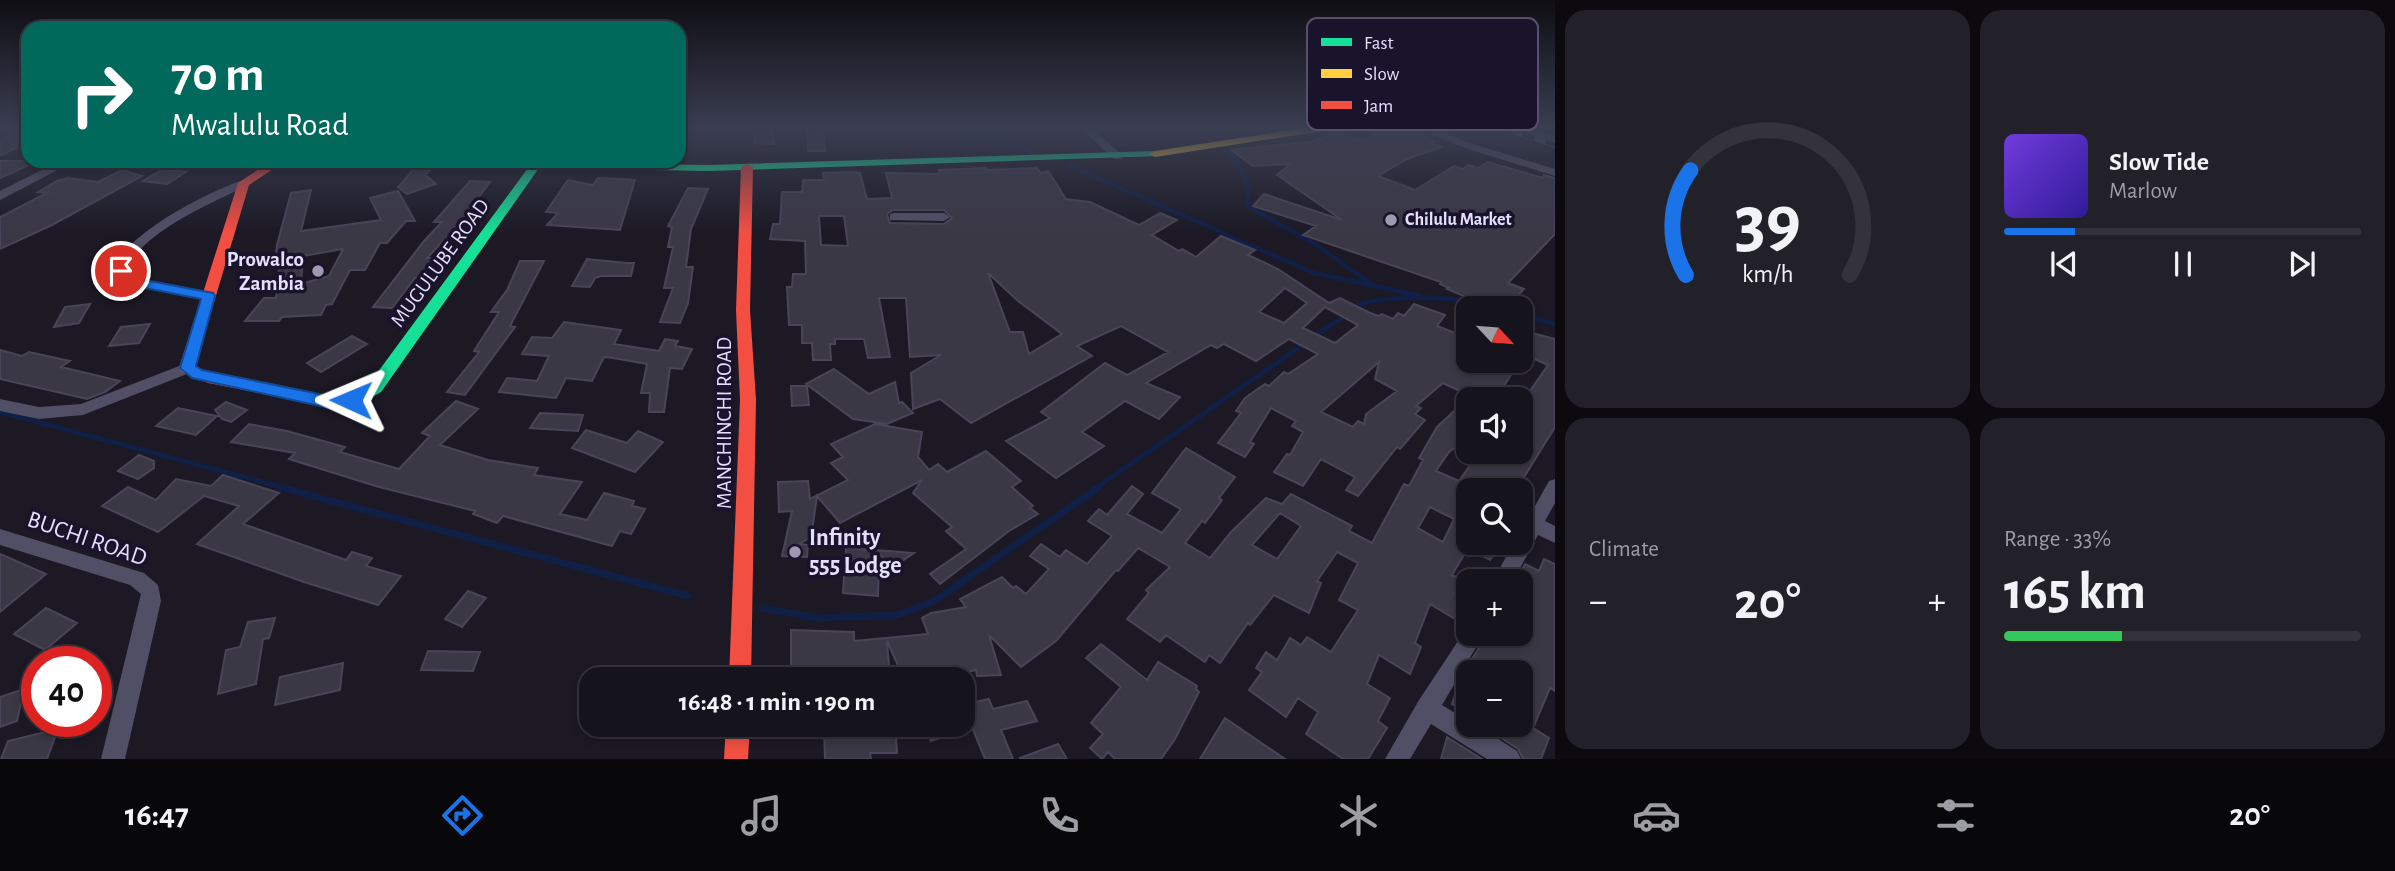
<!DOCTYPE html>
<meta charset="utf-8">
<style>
body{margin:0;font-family:"Alegreya Sans",sans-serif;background:#222029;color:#f1f3f6;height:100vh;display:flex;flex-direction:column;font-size:26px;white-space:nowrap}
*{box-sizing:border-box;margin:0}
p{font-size:23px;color:#9d9ea3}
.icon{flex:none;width:38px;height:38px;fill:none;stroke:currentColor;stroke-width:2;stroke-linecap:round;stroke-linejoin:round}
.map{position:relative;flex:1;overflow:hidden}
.drawer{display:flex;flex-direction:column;gap:10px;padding:10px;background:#0c0a0f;width:840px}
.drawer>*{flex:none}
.guide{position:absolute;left:21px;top:21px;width:665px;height:147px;border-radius:21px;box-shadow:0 4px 10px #0003,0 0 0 2px #34323b;background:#00695c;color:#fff;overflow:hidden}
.needle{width:46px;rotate:116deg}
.fabs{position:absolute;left:1456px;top:296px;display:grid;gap:14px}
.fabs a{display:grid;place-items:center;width:77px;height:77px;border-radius:14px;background:#15131c;box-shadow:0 4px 10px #0003,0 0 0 2px #34323b;font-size:35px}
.speed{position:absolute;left:21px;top:646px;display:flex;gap:14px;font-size:35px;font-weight:700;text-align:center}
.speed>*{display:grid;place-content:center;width:91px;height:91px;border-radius:50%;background:#15131c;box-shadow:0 4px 10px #0003,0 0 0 2px #34323b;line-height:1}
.speed .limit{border:10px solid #d22;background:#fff;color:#111}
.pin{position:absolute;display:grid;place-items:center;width:60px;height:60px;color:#fff;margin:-30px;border:4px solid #fff;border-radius:50%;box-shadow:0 2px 7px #0007}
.me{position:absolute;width:77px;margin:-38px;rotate:271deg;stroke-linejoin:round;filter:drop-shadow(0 0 5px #0008)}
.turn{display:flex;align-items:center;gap:24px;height:147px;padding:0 35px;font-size:32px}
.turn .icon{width:91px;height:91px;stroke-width:2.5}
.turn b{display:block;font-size:49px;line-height:60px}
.big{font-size:52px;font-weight:600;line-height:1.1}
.drawer .tile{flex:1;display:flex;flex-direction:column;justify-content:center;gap:10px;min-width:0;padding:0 24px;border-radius:21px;background:#222029}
.drawer .dial{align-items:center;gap:0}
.dial svg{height:182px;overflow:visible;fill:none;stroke:#34323b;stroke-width:7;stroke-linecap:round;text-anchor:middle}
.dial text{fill:#f1f3f6;stroke:none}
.song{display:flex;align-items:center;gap:21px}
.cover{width:84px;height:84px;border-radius:10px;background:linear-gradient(135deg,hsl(260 70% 55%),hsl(250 70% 35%))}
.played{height:7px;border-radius:4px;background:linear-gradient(90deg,#1a73e8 20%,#34323b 20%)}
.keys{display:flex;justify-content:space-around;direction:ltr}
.heat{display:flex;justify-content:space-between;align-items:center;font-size:38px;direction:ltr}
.charge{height:10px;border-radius:5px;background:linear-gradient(90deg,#34c759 33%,#34323b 0)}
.drawer .tiles{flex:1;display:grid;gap:10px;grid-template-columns:repeat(2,1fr)}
.trip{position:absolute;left:579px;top:667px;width:396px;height:70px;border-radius:21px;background:#15131c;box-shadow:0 4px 10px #0003,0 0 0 2px #34323b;font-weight:600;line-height:70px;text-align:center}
.dock{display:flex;height:112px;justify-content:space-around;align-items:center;background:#08080b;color:#9d9ea3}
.dock .icon{width:49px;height:49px}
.dock .current{color:#1a73e8}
.dock b{font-size:32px;color:#f1f3f6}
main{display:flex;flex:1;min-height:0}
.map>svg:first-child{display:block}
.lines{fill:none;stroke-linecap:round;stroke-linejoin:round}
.stream-far2{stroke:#101f45;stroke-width:4.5}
.stream-far1{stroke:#101f45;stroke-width:5}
.stream{stroke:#101f45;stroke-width:7}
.building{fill:#3b3846;stroke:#494457;stroke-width:2;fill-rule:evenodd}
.street{fill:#514f65;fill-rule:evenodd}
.fast{fill:#16e098;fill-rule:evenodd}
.slow{fill:#ffcf43;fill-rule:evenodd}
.jam{fill:#f24e42;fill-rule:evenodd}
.rail-casing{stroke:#4b5b6d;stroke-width:6}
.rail{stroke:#19132b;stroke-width:4.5;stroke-dasharray:12;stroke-linecap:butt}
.route{fill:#1a73e8;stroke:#114b97;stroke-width:2}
.poi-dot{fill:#9e9ab1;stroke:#19132b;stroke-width:2.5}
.labels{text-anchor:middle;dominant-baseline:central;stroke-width:7;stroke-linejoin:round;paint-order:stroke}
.far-poi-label{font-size:18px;font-weight:bold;fill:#e4dffd;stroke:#19132b;text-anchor:start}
.poi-label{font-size:21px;font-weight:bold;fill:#e4dffd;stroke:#19132b;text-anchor:end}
.street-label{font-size:21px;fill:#e4dffd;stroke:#19132b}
.near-poi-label{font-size:24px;font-weight:bold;fill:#e4dffd;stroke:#19132b;text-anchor:start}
.near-street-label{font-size:24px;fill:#e4dffd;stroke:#19132b}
.key{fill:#19132b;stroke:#56506a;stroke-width:2}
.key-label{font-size:19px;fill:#e4dffd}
</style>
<main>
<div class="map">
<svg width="1555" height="759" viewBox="0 0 1555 759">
<rect width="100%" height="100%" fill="#1c1925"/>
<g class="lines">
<!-- stream-far2 -->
<path class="stream-far2" d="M949 127 960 133 1030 152
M1190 127 1208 140
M1527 127 1555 136
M1225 151C1245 167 1248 182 1249 207L1315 244 1370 283
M1070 166 1314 273 1361 283"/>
<!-- stream-far1 -->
<path class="stream-far1" d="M1352 281 1417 295
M1368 281 1372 284
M1521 314 1555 324
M0 412 285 488
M1096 488 1363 303C1410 294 1454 296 1500 308"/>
<!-- stream -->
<path class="stream" d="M279 487 688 596
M762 608 817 618 898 615 934 601 1099 487"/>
</g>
<!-- building -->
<path class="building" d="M28 127V142L0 156V139Z
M752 127H771L775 144 754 143Z
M807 127H823L825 151H808Z
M1388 128 1406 134 1412 132 1435 141 1431 143 1441 147 1407 159 1378 176 1415 190 1454 166 1463 169 1468 165 1478 168 1488 162 1543 178 1544 175 1555 178V234L1508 283 1524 289 1506 308 1484 299 1478 302 1447 289 1449 288 1440 284 1441 282 1303 235 1316 226 1253 206 1264 194 1342 220 1277 175 1290 164 1253 166 1231 150 1314 141 1334 134 1363 140Z
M0 161H38L0 178Z
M986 168 988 170 1037 168 1041 173 1048 171 1066 199 1090 202 1139 225 1160 213 1177 220 1152 235 1179 251 1182 249 1196 257 1221 236 1255 250 1248 255 1278 269 1329 303 1340 298 1368 312 1378 316 1382 314 1393 319 1398 313 1404 316 1414 304 1445 315 1437 326 1468 338V360H1520L1496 399H1477L1443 383 1416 406 1421 408 1415 414 1425 420 1400 449 1397 447 1358 496 1346 490 1355 477 1321 459 1303 486 1274 472 1287 454 1290 455 1303 432 1292 426 1296 421 1271 408 1250 442 1254 444 1245 457 1218 443 1241 413 1236 411 1245 398 1265 384 1269 386 1284 372 1288 374 1318 354 1289 339 1256 361 1224 344 1217 348 1211 345 1146 383 1180 397 1159 419 1125 401 1082 432 1104 446 1056 478 1006 441 1050 418 1041 412 1105 363 1127 375 1168 352 1121 326 1077 346 1092 356 971 423 940 399 913 409 911 373 941 355 910 357 906 298H879L890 357 868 358 864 339H835V344H830L831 360H813L812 343H802V325H789L787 287H792L793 274H806L805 241 770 239 773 224H780L782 192H802L803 180H824L823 173 852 172 860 173 867 199 892 198 886 173 940 174 939 170ZM893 210H944L952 218 944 224 890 223 887 214ZM819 216H844L848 246 821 245ZM988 273 1018 301 1062 334 1029 354 1023 332H1010ZM1285 288 1307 303 1284 323 1259 312ZM1325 307 1358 325 1335 343 1303 328ZM1379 362 1375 379 1397 391 1366 414 1364 424 1358 421 1353 427 1321 412Z
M163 169 186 172 167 184 143 181Z
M414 169 430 170 425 175 436 184 407 194 398 187Z
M122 170 142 176 52 225 0 249V217L47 193 38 192 57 181 68 178 98 182Z
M598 178 635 180 620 230 547 225 558 213 546 212 568 180 593 185Z
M470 181 490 182 467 213H470L427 258H435L420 278H415L392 308 373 307 424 241 442 222H434Z
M688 188 708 189 691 229 686 267H693L688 303 680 323 660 322 673 288H664L673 247H668L672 227 668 226Z
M311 190 301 231 381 220 370 198 398 191 415 221H406L387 243H380L365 270H350L332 304 326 305 321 315 282 317 279 321H245L264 298H276L280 259 275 260 277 245 291 193ZM343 249 329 276 301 284 303 256Z
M587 259 627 263H634L631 276H601L595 278 590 287 572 286Z
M520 261H544L510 326 515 327 465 395 447 392 479 352 474 351 499 312H491L507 290Z
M90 304 79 323 54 327 65 307Z
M564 322 621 330 614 344 659 351 665 339 678 341 675 346 692 349 682 369 670 368 664 412H649L650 393H641L647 364 613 358 604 357 592 381 566 378 556 398 499 392 507 378 537 381 549 356 522 354 532 337 552 338Z
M150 324 139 343 109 346 121 327Z
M1521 330 1555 339V427L1516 490H1486L1476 485 1473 490H1468V542H1486L1497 549 1490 560 1468 548 1452 575 1458 578 1454 594 1466 601 1455 619 1430 604 1415 643 1421 647 1410 674 1379 655 1367 684 1390 698 1378 721 1387 728 1368 759H1343L1306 734 1318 712 1298 698 1286 717 1249 690 1262 672 1256 668 1266 652 1277 660 1290 638 1301 645 1307 637 1331 652 1358 610 1339 600 1358 563 1337 552 1317 581 1321 583 1309 613 1274 595 1250 625 1248 623 1220 663 1209 655 1205 662 1166 635 1160 642 1127 619 1149 593 1146 590 1170 567 1138 548 1118 571 1116 570 1056 641 1021 667 989 635 1001 675 977 676 976 670 933 679H904L887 641 890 679H791V630L854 632V641L928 634 922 618 931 613 966 607 960 599 1002 577 1013 588 1016 586 1026 594 1049 569 1030 556 1041 544 1060 557 1066 550 1087 564 1112 536 1088 521 1099 509 1107 515 1132 486 1143 494 1127 514 1162 533 1181 509 1152 493 1186 448 1235 477 1219 498 1222 500 1205 523 1202 521 1185 543 1210 558 1231 532 1266 498 1282 504 1291 494 1352 526 1349 531 1372 543 1404 484 1409 486 1423 460 1419 458 1437 427 1468 398V437L1449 452 1436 471 1459 481 1473 461 1477 463 1484 454 1496 459 1502 452H1521V404L1548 365 1521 353ZM1430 507 1454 519 1443 542 1418 528ZM1280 513 1301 526 1277 559 1252 545Z
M352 336 367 344 321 372 307 363Z
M0 350 22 356 29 352 70 361 61 367 120 381 105 392 87 399 0 379Z
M834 369 869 394 895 382 899 403 902 402 913 413 887 424 853 419 806 384Z
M791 386H807L809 405 792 406Z
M456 401 478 409 440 445 488 460 538 468 534 475 582 482 560 514 587 520 604 493 634 501 632 506 645 509 631 534 620 531 612 546 503 516 497 523 473 514 475 511 379 487 289 459 295 453 231 442 249 424 287 431 345 447 340 452 399 469 430 436 422 433Z
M226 402 247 410 231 422 222 419 215 410Z
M178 408 217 416 196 435 156 426Z
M540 413 583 415 578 431 530 428Z
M875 424 922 432 918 457 929 470 938 464 947 472 986 451 1021 481 1012 487 1033 506 1030 508 1038 514 1009 531 940 584 930 574 966 549 946 531 952 527 913 493 922 480 840 523 817 496 812 531 808 530V539L799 544 808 545 807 557 782 556 792 511 779 512 778 482 808 481 810 499 848 480 831 463 843 457 831 444Z
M586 430 627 443 638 431 663 442 635 472 572 448Z
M139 455 154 461V468L138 479 118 471Z
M223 475 279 493 243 524 346 560 352 552 372 558 366 566 401 576 378 605 304 582 197 544 239 506 204 496 158 532 102 506 128 487 156 500 176 479 211 486Z
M846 548 875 550 914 553 893 567 879 554 878 596 843 593Z
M0 554 46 574 0 612Z
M1544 559 1555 564V691L1550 688 1533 728 1549 738 1541 759H1523L1518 749 1489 730 1491 724H1521V672H1468V714L1452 704 1461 677 1482 643 1486 646 1492 634H1521V581H1516L1525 564 1539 571Z
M468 591 486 598 462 627 445 619Z
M46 608 77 623 45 650 14 634Z
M275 618 269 638 263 639 256 684 218 694 226 650 240 647 248 622Z
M1101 644 1147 680 1158 662 1197 686 1196 689 1199 692 1175 739 1161 759H1115L1108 752 1102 759 1090 748 1103 734 1091 723 1121 687 1086 658Z
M428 651 480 652 473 671 421 670Z
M343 663 340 690 275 705 280 677Z
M24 689 17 721 0 727V697Z
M989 699 993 709 1027 701 1037 721 1001 730 1013 759H985L972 727 931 741 924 724H962V705Z
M1225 718 1285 759H1200Z
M870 724H895L897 753H870L871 759H825L824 729H870Z
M58 729 47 759H1L8 741Z
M1447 737 1482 759H1441Z
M1058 744 1067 759H1021L1020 758Z"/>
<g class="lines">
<!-- street -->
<path class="street" d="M1079 127H1090L1122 155V159H1114Z
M1415 127H1429L1473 144 1555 169V176L1465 148Z
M1510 127H1525L1555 136V142Z
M60 161H75L0 200V191Z
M244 180 250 183 248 185C219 200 123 239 129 277L213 293 215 296 213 299 208 300 125 284 114 276C116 271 116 265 119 260 136 229 211 190 244 180Z
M894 213H944L950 217 944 221 890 220V214Z
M187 363 195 368 192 372 83 415 39 419 0 411V399L39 407 81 404Z
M1555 479V503L1545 521 1555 526V543L1538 535 1513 581H1493L1514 542H1521V531L1549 481Z
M0 529 144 573 158 585 161 601 125 759H101L141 594 130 585 0 545Z
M1468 626V634H1484L1442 705 1468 721V724H1475L1517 751 1521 759H1487L1431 724 1410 759H1385L1419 700Z"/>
<!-- fast -->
<path class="fast" d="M1155 151 1159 152V156L708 171 539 168 381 392C363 402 346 412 325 406L323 402 325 398 346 396 369 384 528 168 462 164 456 161 708 165Z"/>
<!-- slow -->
<path class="slow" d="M1310 127H1334L1329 130 1155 157 1150 154 1155 151Z"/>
<!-- jam -->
<path class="jam" d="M271 161H285L249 185 195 366 212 374 337 398 339 402 337 406 331 407 208 383 182 372 179 368 238 183Z
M747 164 753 167 750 310 756 400 751 679H729L740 400 736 310 741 167Z
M726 724H750L748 759H724Z"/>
<!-- rail casing -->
<g class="rail-casing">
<path id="rail" d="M1500 127 1555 145"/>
</g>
<!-- rail -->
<use href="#rail" class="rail"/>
</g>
<!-- sky -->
<linearGradient id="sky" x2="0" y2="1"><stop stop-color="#0f0e14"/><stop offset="0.55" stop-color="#3a3e51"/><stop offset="1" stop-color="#3a3e51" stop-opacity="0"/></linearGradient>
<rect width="1555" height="233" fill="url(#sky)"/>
<!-- route -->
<path class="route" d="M121 267 125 268 129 277 213 293 215 296 196 366 202 370 329 396 351 395 359 400 351 406 329 408 192 378 180 368 201 299 120 283 114 276V271Z"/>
<!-- markers -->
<g class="poi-dot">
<circle cx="1391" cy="220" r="7"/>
<circle cx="318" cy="271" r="7"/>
<circle cx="795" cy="552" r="7"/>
</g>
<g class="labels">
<!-- far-poi labels -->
<g class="far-poi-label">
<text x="1405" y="220">Chilulu Market</text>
</g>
<!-- poi labels -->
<g class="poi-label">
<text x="304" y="259">Prowalco<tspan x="304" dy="24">Zambia</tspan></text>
</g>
<!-- street labels -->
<g class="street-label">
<text transform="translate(440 263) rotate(-54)">MUGULUBE ROAD</text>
<text transform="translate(724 423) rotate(-90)">MANCHINCHI ROAD</text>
</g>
<!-- near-poi labels -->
<g class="near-poi-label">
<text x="809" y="538">Infinity<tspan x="809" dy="28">555 Lodge</tspan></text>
</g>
<!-- near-street labels -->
<g class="near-street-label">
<text transform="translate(87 539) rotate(19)">BUCHI ROAD</text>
</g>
</g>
<!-- legend -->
<rect x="1307" y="18" width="231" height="112" rx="10" class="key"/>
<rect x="1321" y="38" width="31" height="8" fill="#16e098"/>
<rect x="1321" y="69" width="31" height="9" fill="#ffcf43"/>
<rect x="1321" y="101" width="31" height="8" fill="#f24e42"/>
<g class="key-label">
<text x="1364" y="49">Fast</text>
<text x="1364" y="80">Slow</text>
<text x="1364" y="112">Jam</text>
</g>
</svg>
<div class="fabs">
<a><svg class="needle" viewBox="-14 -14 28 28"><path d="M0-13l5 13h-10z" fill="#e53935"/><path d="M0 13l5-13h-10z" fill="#9d9ea3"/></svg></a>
<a><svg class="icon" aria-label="sound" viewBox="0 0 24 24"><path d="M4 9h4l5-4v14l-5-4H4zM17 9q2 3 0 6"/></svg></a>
<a><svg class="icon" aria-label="search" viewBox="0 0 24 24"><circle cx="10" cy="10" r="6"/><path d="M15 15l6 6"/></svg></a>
<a>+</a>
<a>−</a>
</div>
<div class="speed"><div class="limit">40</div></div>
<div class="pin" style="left:121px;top:271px;background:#d93025"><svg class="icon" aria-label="arrive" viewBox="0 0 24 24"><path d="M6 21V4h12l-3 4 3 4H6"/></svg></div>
<svg class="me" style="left:351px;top:400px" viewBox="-20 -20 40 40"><path d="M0-17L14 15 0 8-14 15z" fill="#1a73e8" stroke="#fff" stroke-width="4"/></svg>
<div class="trip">16:48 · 1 min · 190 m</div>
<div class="guide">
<div class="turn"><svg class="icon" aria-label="right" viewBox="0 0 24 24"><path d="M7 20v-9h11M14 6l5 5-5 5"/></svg><div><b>70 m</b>Mwalulu Road</div></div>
</div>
</div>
<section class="drawer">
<div class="tiles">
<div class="tile dial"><svg viewBox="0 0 100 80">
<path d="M14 69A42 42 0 1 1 86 69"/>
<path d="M14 69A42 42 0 0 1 16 23" stroke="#1a73e8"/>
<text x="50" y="56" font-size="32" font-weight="700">39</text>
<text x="50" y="72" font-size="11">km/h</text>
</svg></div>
<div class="tile">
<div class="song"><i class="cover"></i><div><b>Slow Tide</b><p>Marlow</p></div></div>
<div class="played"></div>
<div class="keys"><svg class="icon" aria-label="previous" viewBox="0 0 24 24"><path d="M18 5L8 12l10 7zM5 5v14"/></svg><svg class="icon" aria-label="pause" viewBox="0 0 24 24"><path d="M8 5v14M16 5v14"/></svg><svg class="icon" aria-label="next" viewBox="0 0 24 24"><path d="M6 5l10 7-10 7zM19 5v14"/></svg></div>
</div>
<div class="tile"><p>Climate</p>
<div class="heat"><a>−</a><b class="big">20°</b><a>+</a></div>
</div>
<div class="tile"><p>Range · 33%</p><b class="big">165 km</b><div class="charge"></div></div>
</div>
</section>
</main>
<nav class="dock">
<b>16:47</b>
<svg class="icon current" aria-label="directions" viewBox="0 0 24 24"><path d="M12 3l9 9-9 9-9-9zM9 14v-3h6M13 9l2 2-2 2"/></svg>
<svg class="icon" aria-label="music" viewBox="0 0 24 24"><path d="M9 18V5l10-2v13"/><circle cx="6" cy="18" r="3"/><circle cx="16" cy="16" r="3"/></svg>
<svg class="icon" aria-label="phone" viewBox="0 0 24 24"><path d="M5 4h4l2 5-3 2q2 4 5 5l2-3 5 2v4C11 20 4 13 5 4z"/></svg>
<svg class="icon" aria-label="climate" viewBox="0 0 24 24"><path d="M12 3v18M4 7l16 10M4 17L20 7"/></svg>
<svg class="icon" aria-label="car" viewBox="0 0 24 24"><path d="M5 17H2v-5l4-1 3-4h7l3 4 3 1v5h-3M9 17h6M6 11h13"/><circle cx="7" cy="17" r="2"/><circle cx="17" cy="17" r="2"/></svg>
<svg class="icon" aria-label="filters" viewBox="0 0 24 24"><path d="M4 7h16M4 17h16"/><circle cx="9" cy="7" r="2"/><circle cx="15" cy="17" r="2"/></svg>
<b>20°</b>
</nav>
